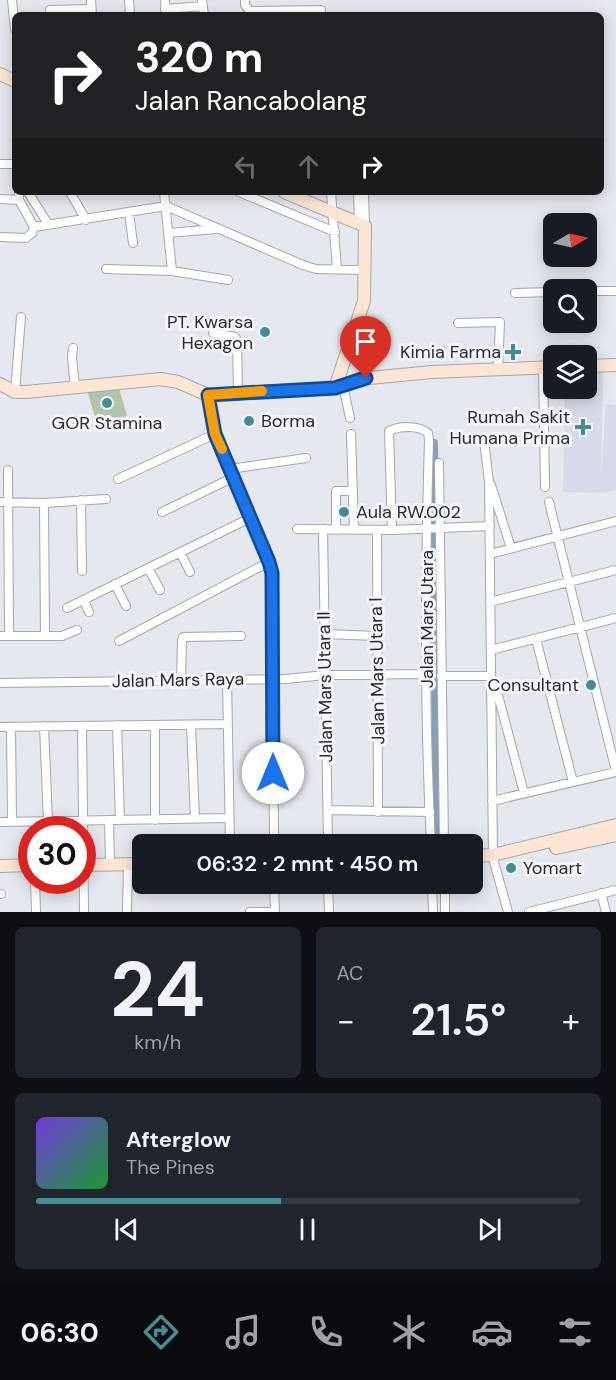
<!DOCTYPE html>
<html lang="id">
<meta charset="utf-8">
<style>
body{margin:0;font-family:"DM Sans",sans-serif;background:#20242c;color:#f1f3f6;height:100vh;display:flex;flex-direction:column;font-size:22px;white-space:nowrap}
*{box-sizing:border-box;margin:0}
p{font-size:20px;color:#9ea1a6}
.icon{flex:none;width:33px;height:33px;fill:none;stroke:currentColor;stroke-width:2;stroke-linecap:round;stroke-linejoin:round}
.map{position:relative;height:912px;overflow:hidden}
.details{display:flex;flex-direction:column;gap:15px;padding:15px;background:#0d0f14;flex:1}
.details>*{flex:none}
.hud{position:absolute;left:12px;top:12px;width:592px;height:183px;border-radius:9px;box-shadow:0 3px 15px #0003;background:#202124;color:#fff;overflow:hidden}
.needle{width:39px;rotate:81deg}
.tools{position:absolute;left:543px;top:213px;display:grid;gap:12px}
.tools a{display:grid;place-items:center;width:54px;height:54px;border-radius:9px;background:#171b24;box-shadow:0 3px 15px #0003;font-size:30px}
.speed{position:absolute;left:18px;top:816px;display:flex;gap:12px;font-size:30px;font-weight:700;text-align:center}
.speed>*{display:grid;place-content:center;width:78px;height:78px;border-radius:50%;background:#171b24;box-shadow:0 3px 15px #0003;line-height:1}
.speed .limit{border:9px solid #d22;background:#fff;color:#111}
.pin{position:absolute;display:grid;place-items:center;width:51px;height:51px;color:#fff;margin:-62px -26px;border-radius:50% 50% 50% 0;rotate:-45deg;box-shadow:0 0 6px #0007}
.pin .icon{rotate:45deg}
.me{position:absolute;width:66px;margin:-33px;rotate:0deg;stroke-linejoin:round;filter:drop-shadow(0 0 4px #0008)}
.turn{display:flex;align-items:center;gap:21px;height:126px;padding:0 24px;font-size:27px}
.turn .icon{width:78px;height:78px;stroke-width:2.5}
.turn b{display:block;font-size:42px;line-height:51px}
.lanes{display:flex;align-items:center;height:57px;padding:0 24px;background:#0003;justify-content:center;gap:30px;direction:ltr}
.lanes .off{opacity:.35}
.big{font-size:45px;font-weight:600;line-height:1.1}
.details .card{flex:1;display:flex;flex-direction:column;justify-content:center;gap:9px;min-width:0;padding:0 21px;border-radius:9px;background:#20242c}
.details .dial{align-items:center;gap:0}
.dial b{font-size:78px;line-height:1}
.song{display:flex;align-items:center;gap:18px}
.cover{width:72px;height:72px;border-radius:9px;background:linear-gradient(135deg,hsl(260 70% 55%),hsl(130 70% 35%))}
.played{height:6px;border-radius:3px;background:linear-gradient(90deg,#458d94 45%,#363941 45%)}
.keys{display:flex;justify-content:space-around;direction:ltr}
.heat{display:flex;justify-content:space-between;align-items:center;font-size:33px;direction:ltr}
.details .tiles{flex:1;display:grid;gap:15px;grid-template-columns:1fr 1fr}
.card:last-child{grid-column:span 2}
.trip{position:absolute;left:132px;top:834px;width:351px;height:60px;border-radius:9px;background:#171b24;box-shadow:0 3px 15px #0003;font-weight:600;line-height:60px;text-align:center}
.dock{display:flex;height:96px;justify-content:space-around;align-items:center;background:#090b0e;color:#9ea1a6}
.dock .icon{width:42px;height:42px}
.dock .selected{color:#458d94}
.dock b{font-size:27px;color:#f1f3f6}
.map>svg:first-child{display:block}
.built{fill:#d6dbe7}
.green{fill:#b1c3ab}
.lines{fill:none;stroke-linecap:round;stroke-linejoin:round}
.canal{stroke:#86a0b9;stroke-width:8}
.street-casing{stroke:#a4a7ac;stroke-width:10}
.secondary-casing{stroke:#a4a7ac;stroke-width:14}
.street{stroke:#fff;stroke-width:8}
.secondary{stroke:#fee6d6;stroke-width:12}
.route-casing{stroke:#114b97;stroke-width:15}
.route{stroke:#1a73e8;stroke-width:10}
.slow{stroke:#f59e0b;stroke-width:10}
.poi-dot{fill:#458d94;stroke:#f3f5fb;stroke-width:2}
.labels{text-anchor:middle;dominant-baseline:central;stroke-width:6;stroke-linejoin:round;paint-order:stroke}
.poi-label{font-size:18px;fill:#2a2b2d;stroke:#f3f5fb;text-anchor:end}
.street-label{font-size:18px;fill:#2a2b2d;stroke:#f3f5fb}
</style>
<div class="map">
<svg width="616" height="912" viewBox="0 0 616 912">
<rect width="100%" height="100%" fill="#e5e8ee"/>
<!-- built -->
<path class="built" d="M587 370 603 371 601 478 606 404 616 405V490L600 493 563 492 565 389 586 388Z"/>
<!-- green -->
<path class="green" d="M118 385 127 416 97 424 87 390Z"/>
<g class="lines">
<!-- canal -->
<path class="canal" d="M434 443 436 844"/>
<!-- street casing -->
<g class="street-casing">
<path id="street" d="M12 0 15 29
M91 0 92 15
M129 0 130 15
M165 0 166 15
M202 0 204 15
M245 0V5L250 11H255L321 10
M165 9 203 6
M50 10 91 9
M0 164H15
M19 192V200L34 227
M28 192 48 224
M70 192 86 220
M164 192 172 271
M239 192 335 232
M331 192 337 269
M358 192 359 224
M364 192 365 226
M0 199 19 200
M129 213 133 243
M34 227 166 206 303 265 316 269 365 270
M168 233 217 229
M0 237 26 238 32 233 34 227
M106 269 172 271 228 280
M586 291H616
M515 293 554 292
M458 323 500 322 498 370
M213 333 235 337 237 340 238 392
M73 348 72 358 75 387
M543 368 545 487
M343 385 350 418
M15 392 21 317
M208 395 215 434 269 562 272 573 274 844
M351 434 354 529
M484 440 489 482 493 855
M439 463 444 844
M230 469 306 458
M8 470 9 636
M118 479 215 434
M491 485 511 548
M81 500 82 571
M0 502 44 503 106 499
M549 502 616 771
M44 503 45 636
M162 512 234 477
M297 529 392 530 490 526
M323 529 328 844
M336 530V491H353
M377 530 378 812
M392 530 389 431C400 426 418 425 428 433L429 440C425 575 424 710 431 844
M180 552 190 572
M490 554 616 521
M148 568 160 590
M115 584 126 606
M84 600 89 612
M490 602 616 570
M67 608 250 518
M324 634 377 636
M0 636H62L77 630
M536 639 573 782
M119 641 269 562
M491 650 616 618
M441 676H491
M227 679 230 844
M494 680 524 793
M181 681 182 640 183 637 241 636
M0 683 286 679 325 675 427 674
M117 725 120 820
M191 725 195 818
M44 726 48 821
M82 726 84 912
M155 726V820
M0 727 227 724
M11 727 12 821
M492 801 616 772
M328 810 430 812
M109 820 110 864
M0 822 229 818
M494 862 508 912
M35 880 36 912
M274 884 275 912
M328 884 329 912
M432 884 433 912
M445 884V912
M601 893 606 912
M0 894H1
M127 912 128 864
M250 912H275
M529 912 616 890"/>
</g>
<!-- secondary casing -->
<g class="secondary-casing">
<path id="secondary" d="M0 74 15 81
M284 192 365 226 364 301 335 388
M586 366 616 365
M0 384 15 392H26L161 379 178 382 208 395 335 388 359 379 432 372 554 367
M556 848 616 835
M472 856 493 855 616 825
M82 865 142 864
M0 866 32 865"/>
</g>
<!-- street -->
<use href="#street" class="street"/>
<!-- secondary -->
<use href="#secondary" class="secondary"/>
</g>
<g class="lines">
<!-- route casing -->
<g class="route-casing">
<path id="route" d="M273 773 272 573 269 562 215 434 208 395 335 388 366 378"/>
</g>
<!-- route -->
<use href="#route" class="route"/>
<!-- slow -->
<path class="slow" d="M222 449 215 434 208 395 262 391"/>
</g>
<!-- markers -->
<g class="poi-dot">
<circle cx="265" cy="332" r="6"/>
<path d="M510 343h6v6h6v6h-6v6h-6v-6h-6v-6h6z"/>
<circle cx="107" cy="403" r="6"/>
<circle cx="249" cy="421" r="6"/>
<path d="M580 418h6v6h6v6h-6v6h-6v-6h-6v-6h6z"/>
<circle cx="344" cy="512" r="6"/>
<circle cx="591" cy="685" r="6"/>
<circle cx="511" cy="868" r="6"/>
</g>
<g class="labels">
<!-- poi labels -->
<g class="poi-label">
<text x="253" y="322">PT. Kwarsa<tspan x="253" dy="21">Hexagon</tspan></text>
<text x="501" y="352">Kimia Farma</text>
<text x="570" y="417">Rumah Sakit<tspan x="570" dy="21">Humana Prima</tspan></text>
<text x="261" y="421" text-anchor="start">Borma</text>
<text x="107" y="423" text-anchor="middle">GOR Stamina</text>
<text x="356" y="512" text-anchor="start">Aula RW.002</text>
<text x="579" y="685">Consultant</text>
<text x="523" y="868" text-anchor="start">Yomart</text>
</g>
<!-- street labels -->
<g class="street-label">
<text transform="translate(427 619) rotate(-90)">Jalan Mars Utara</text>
<text transform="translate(377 671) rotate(-91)">Jalan Mars Utara I</text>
<text transform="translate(178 680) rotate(-1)">Jalan Mars Raya</text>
<text transform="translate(325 687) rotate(-91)">Jalan Mars Utara II</text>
</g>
</g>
</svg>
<div class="tools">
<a><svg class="needle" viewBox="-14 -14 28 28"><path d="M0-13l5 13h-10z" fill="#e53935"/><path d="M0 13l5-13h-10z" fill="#9ea1a6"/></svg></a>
<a><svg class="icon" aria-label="search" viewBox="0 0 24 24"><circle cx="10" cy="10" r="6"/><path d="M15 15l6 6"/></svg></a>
<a><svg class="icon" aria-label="layers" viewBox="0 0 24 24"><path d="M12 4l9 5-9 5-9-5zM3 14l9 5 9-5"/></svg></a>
</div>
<div class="speed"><div class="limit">30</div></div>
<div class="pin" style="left:366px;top:378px;background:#d93025"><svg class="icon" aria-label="arrive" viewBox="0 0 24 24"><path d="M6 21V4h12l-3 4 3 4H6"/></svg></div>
<svg class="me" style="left:273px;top:773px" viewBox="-20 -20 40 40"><circle r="19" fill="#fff"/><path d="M0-13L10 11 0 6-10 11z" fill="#1a73e8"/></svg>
<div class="trip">06:32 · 2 mnt · 450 m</div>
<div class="hud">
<div class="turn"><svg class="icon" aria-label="right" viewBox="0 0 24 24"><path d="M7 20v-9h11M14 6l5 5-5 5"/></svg><div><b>320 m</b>Jalan Rancabolang</div></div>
<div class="lanes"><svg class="icon off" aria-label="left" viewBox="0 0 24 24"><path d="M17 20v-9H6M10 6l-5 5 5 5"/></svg><svg class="icon off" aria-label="ahead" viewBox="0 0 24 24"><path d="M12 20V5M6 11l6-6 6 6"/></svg><svg class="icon" aria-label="right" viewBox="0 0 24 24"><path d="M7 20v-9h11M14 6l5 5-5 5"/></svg></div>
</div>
</div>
<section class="details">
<div class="tiles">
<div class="card dial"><b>24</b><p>km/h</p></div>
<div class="card"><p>AC</p>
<div class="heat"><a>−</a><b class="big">21.5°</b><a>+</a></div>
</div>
<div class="card">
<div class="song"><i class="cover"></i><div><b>Afterglow</b><p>The Pines</p></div></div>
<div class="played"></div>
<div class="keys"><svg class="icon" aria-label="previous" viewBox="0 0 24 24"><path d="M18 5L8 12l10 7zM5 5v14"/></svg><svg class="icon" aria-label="pause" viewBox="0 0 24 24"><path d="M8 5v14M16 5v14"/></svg><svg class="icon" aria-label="next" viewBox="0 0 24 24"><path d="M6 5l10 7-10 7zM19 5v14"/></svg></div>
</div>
</div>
</section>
<nav class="dock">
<b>06:30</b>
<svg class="icon selected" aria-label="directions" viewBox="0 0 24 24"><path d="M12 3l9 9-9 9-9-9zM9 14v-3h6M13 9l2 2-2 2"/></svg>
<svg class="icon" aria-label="music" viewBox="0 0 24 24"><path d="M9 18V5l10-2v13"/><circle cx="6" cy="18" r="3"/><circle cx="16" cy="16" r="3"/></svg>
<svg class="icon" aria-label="phone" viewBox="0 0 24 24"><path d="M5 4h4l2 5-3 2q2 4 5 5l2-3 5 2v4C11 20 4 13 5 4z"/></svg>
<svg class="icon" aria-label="climate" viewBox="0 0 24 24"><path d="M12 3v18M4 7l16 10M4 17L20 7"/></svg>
<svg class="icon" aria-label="car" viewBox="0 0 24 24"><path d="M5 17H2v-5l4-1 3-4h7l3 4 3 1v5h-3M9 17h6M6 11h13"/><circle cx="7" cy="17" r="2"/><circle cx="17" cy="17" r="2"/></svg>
<svg class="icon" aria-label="filters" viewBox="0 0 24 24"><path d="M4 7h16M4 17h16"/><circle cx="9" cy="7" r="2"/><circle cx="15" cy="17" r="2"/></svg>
</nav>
